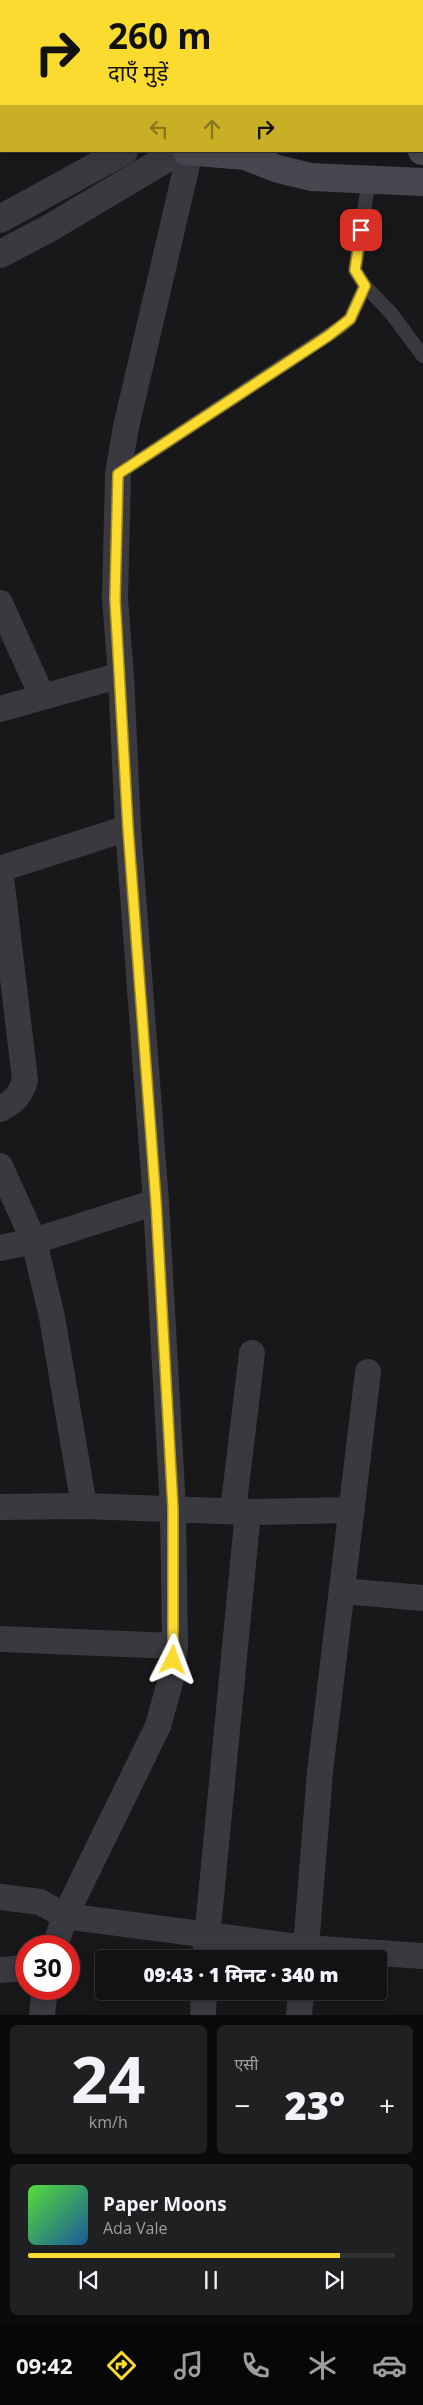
<!DOCTYPE html>
<html lang="hi">
<meta charset="utf-8">
<style>
body{margin:0;font-family:"Open Sans","Noto Sans Devanagari",sans-serif;background:#1f2022;color:#f1f3f6;height:100vh;display:flex;flex-direction:column;font-size:19px;white-space:nowrap}
*{box-sizing:border-box;margin:0}
p{font-size:16px;color:#9c9ea0}
.icon{flex:none;width:28px;height:28px;fill:none;stroke:currentColor;stroke-width:2;stroke-linecap:round;stroke-linejoin:round}
.map{position:relative;height:2015px;overflow:hidden}
.side{display:flex;flex-direction:column;gap:10px;padding:10px;background:#0a0a0b;flex:1}
.side>*{flex:none}
.banner{position:absolute;left:0px;top:0px;width:424px;height:152px;box-shadow:0 2px 12px #0003,0 0 0 1px #313234;background:#fbdb2f;color:#111;overflow:hidden}
.speed{position:absolute;left:15px;top:1935px;display:flex;gap:10px;font-size:25px;font-weight:700;text-align:center}
.speed>*{display:grid;place-content:center;width:65px;height:65px;border-radius:50%;background:#121214;box-shadow:0 2px 12px #0003,0 0 0 1px #313234;line-height:1}
.speed .limit{border:8px solid #d22;background:#fff;color:#111}
.pin{position:absolute;display:grid;place-items:center;width:42px;height:42px;color:#fff;margin:-21px;border-radius:10px;box-shadow:0 2px 8px #0006}
.me{position:absolute;width:55px;margin:-28px;rotate:3deg;stroke-linejoin:round;filter:drop-shadow(0 0 4px #0008)}
.turn{display:flex;align-items:center;gap:18px;height:105px;padding:0 25px;font-size:22px}
.turn .icon{width:65px;height:65px;stroke-width:2.5}
.turn b{display:block;font-size:35px;line-height:42px}
.lanes{display:flex;align-items:center;height:48px;padding:0 25px;background:#0003;justify-content:center;gap:25px;direction:ltr}
.lanes .off{opacity:.35}
.big{font-size:38px;font-weight:800;line-height:1.1}
.side .widget{flex:1;display:flex;flex-direction:column;justify-content:center;gap:8px;min-width:0;padding:0 18px;border-radius:8px;background:#1f2022}
.side .dial{align-items:center;gap:0}
.dial b{font-size:65px;line-height:1}
.song{display:flex;align-items:center;gap:15px}
.cover{width:60px;height:60px;border-radius:8px;background:linear-gradient(135deg,hsl(110 70% 55%),hsl(210 70% 35%))}
.played{height:5px;border-radius:2px;background:linear-gradient(90deg,#fbdb2f 85%,#313234 85%)}
.keys{display:flex;justify-content:space-around;direction:ltr}
.heat{display:flex;justify-content:space-between;align-items:center;font-size:28px;direction:ltr}
.side .tiles{flex:1;display:grid;gap:10px;grid-template-columns:1fr 1fr}
.widget:last-child{grid-column:span 2}
.trip{position:absolute;left:95px;top:1950px;width:292px;height:50px;border-radius:5px;background:#121214;box-shadow:0 2px 12px #0003,0 0 0 1px #313234;font-weight:800;line-height:50px;text-align:center}
.menu{display:flex;height:80px;justify-content:space-around;align-items:center;background:#070708;color:#9c9ea0}
.menu .icon{width:35px;height:35px}
.menu .selected{color:#fbdb2f}
.menu b{font-size:22px;color:#f1f3f6}
.map>svg:first-child{display:block}
.lines{fill:none;stroke-linecap:round;stroke-linejoin:round}
.service{stroke:#39393f;stroke-width:14}
.minor{stroke:#39393f;stroke-width:26}
.tertiary{stroke:#39393f;stroke-width:28}
.secondary{stroke:#46474f;stroke-width:28}
.route-casing{stroke:#a38e1f;stroke-width:12}
.route{stroke:#fbdb2f;stroke-width:9}
</style>
<div class="map">
<svg width="423" height="2015" viewBox="0 0 423 2015">
<rect width="100%" height="100%" fill="#18181a"/>
<g class="lines">
<!-- service -->
<path class="service" d="M369 179 355 270 365 286 391 313 423 356
M118 474 342 326 350 319 365 286"/>
<!-- minor -->
<path class="minor" d="M0 603 42 696
M0 709 121 675
M0 869 128 828
M0 1109C14 1102 20 1096 25 1080L0 869
M0 1166 34 1241 52 1317 84 1506
M0 1248 34 1241 156 1202
M0 1507 84 1506 248 1512 352 1510
M233 1511 252 1353
M343 1591 423 1598
M0 1639 175 1646
M0 1897 40 1902 65 1916 306 1948 423 1956
M55 1946 65 1916 158 1726 172 1675 175 1646 173 1508 156 1202 128 828 121 675 115 599 118 474 126 427 190 152
M205 1959 248 1512
M305 1959 320 1772 368 1372
M0 1970 26 1968
M42 2015 45 1989
M203 2015 204 1991
M299 2015 301 1991"/>
<!-- tertiary -->
<path class="tertiary" d="M0 219 124 151
M0 254 48 229 179 151"/>
<!-- secondary -->
<path class="secondary" d="M0 91H1
M186 151 245 156 262 152
M422 151H423
M245 156 278 169 311 177 423 182"/>
</g>
<g class="lines">
<!-- route casing -->
<g class="route-casing">
<path id="route" d="M173 1660V1508L156 1202 128 828 115 599 118 474 328 336 350 319 365 286 355 270 361 230"/>
</g>
<!-- route -->
<use href="#route" class="route"/>
</g>
</svg>
<div class="speed"><div class="limit">30</div></div>
<div class="pin" style="left:361px;top:230px;background:#d93025"><svg class="icon" aria-label="arrive" viewBox="0 0 24 24"><path d="M6 21V4h12l-3 4 3 4H6"/></svg></div>
<svg class="me" style="left:173px;top:1660px" viewBox="-20 -20 40 40"><path d="M0-17L14 15 0 8-14 15z" fill="#fbdb2f" stroke="#fff" stroke-width="4"/></svg>
<div class="trip">09:43 · 1 मिनट · 340 m</div>
<div class="banner">
<div class="turn"><svg class="icon" aria-label="right" viewBox="0 0 24 24"><path d="M7 20v-9h11M14 6l5 5-5 5"/></svg><div><b>260 m</b>दाएँ मुड़ें</div></div>
<div class="lanes"><svg class="icon off" aria-label="left" viewBox="0 0 24 24"><path d="M17 20v-9H6M10 6l-5 5 5 5"/></svg><svg class="icon off" aria-label="ahead" viewBox="0 0 24 24"><path d="M12 20V5M6 11l6-6 6 6"/></svg><svg class="icon" aria-label="right" viewBox="0 0 24 24"><path d="M7 20v-9h11M14 6l5 5-5 5"/></svg></div>
</div>
</div>
<section class="side">
<div class="tiles">
<div class="widget dial"><b>24</b><p>km/h</p></div>
<div class="widget"><p>एसी</p>
<div class="heat"><a>−</a><b class="big">23°</b><a>+</a></div>
</div>
<div class="widget">
<div class="song"><i class="cover"></i><div><b>Paper Moons</b><p>Ada Vale</p></div></div>
<div class="played"></div>
<div class="keys"><svg class="icon" aria-label="previous" viewBox="0 0 24 24"><path d="M18 5L8 12l10 7zM5 5v14"/></svg><svg class="icon" aria-label="pause" viewBox="0 0 24 24"><path d="M8 5v14M16 5v14"/></svg><svg class="icon" aria-label="next" viewBox="0 0 24 24"><path d="M6 5l10 7-10 7zM19 5v14"/></svg></div>
</div>
</div>
</section>
<nav class="menu">
<b>09:42</b>
<svg class="icon selected" aria-label="directions" viewBox="0 0 24 24"><path d="M12 3l9 9-9 9-9-9zM9 14v-3h6M13 9l2 2-2 2"/></svg>
<svg class="icon" aria-label="music" viewBox="0 0 24 24"><path d="M9 18V5l10-2v13"/><circle cx="6" cy="18" r="3"/><circle cx="16" cy="16" r="3"/></svg>
<svg class="icon" aria-label="phone" viewBox="0 0 24 24"><path d="M5 4h4l2 5-3 2q2 4 5 5l2-3 5 2v4C11 20 4 13 5 4z"/></svg>
<svg class="icon" aria-label="climate" viewBox="0 0 24 24"><path d="M12 3v18M4 7l16 10M4 17L20 7"/></svg>
<svg class="icon" aria-label="car" viewBox="0 0 24 24"><path d="M5 17H2v-5l4-1 3-4h7l3 4 3 1v5h-3M9 17h6M6 11h13"/><circle cx="7" cy="17" r="2"/><circle cx="17" cy="17" r="2"/></svg>
</nav>
